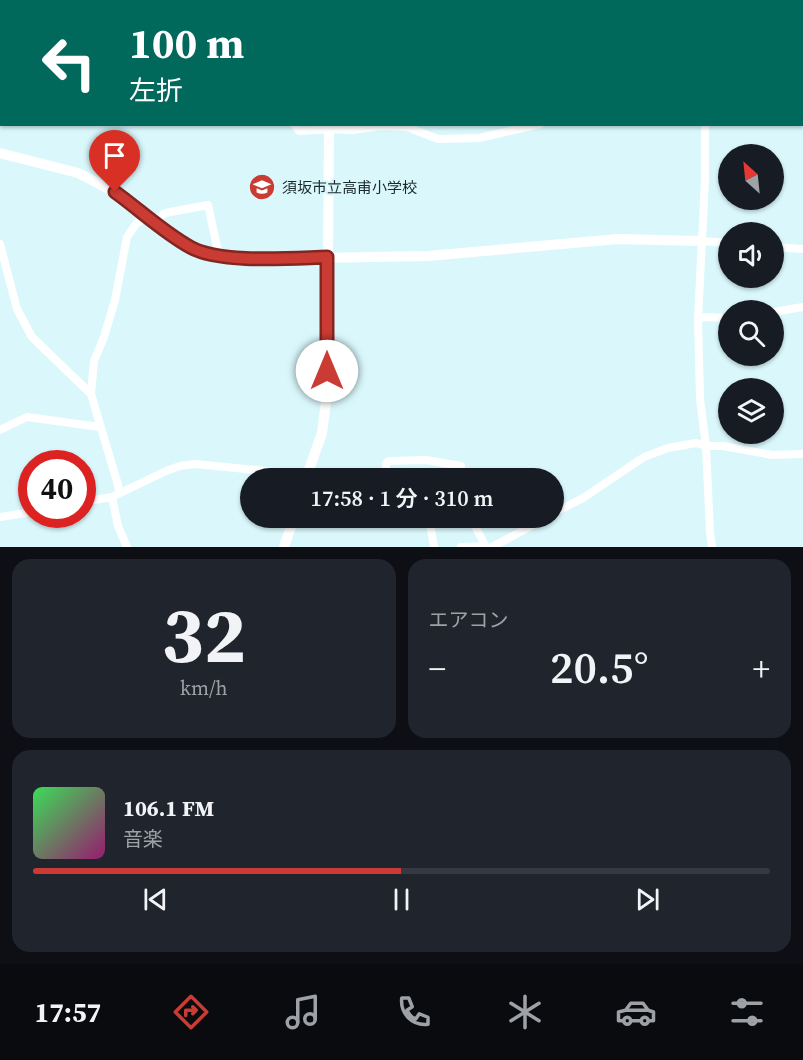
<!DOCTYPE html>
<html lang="ja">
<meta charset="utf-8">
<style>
body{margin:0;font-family:"Source Serif 4","Noto Sans JP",serif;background:#20242c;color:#f1f3f6;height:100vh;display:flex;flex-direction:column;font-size:22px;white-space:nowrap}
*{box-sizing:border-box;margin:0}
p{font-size:20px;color:#9ea1a6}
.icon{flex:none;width:33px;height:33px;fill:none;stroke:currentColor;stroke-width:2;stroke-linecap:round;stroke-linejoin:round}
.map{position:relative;height:547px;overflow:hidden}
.side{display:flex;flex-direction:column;gap:12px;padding:12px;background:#0d0f14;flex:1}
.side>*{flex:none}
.hud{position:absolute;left:0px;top:0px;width:804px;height:126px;box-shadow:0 2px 4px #0004;background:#00695c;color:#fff;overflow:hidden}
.needle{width:39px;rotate:333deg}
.fabs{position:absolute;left:718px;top:144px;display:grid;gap:12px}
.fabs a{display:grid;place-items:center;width:66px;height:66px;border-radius:50%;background:#171b24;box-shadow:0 2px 4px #0004;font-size:30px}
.speed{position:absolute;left:18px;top:450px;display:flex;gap:12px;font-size:30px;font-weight:700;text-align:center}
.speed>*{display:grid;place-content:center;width:78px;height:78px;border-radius:50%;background:#171b24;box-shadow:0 2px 4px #0004;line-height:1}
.speed .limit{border:9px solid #d22;background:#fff;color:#111}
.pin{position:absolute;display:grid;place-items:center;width:51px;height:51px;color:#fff;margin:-62px -26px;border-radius:50% 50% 50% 0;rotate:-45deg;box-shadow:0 0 6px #0007}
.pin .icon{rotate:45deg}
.me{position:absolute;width:66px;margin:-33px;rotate:0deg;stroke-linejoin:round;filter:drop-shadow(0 0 4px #0008)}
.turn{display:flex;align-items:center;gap:21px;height:126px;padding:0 30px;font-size:27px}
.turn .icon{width:78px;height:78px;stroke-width:2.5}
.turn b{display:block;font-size:42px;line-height:51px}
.big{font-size:45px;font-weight:600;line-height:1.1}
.side .tile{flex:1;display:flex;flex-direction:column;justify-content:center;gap:9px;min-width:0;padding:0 21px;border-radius:18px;background:#20242c}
.side .dial{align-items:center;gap:0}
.dial b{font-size:78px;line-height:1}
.song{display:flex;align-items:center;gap:18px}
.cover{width:72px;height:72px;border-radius:9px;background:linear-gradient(135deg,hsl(130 70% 55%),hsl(320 70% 35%))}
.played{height:6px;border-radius:3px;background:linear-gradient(90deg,#c93b33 50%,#363941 50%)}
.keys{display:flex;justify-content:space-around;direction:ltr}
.heat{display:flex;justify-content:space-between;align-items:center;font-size:33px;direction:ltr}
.side .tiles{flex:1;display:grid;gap:12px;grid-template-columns:1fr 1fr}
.tile:last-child{grid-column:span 2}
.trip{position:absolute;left:240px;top:468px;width:324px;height:60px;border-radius:30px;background:#171b24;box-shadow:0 2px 4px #0004;font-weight:600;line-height:60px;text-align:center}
.tabs{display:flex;height:96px;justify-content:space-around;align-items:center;background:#090b0e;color:#9ea1a6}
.tabs .icon{width:42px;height:42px}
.tabs .selected{color:#c93b33}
.tabs b{font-size:27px;color:#f1f3f6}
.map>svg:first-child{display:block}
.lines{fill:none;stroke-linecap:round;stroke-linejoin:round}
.street{stroke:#fff;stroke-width:8}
.secondary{stroke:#fff;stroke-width:10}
.route-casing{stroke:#832621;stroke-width:15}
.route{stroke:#c93b33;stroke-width:10}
.labels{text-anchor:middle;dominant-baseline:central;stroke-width:4.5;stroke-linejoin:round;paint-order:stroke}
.poi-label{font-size:15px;fill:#1b292c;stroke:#daf8fc;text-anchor:start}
</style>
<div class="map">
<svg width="803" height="547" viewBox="0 0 803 547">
<rect width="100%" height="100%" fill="#daf8fc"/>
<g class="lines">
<!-- street -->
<path class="street" d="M17 0 20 2
M277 0 280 2
M500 0 501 2
M706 2V0
M0 59H2
M802 73H803
M294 124 299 131 329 129 352 130 381 126 407 127 438 139 479 138 540 124
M705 124V180L698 319 700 399 706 446 710 532 712 547
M154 221 165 213 208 205 219 256
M701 241 729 243
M0 244 17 309 32 337 91 394
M774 247 803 249
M774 312 803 307
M698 319 705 317 729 318
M0 430 27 417 100 427
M387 478 386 463 389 461 426 460 461 466 462 478
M119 493 118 485 91 394 94 361 104 337 115 300 127 237 136 224 147 216
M112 497 118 526 127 547
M82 502 112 497 166 471 180 466 195 464 276 472 307 478
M554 513 583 498 644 457 668 448 696 443 706 446H723L772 455 803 454
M0 517 32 512
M429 518 434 547
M471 518 486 547
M492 518 533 525 545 518
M461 547 486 546
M492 547 533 525"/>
<!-- secondary -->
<path class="secondary" d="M330 2V0
M0 153 78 173 115 192 192 248 219 256 261 259 428 256 618 239 701 241
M306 478 322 433 327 394 329 124
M284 547 294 518"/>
</g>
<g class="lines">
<!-- route casing -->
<g class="route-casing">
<path id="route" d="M115 192C140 210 163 232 190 247 220 264 292 258 327 257V371"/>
</g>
<!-- route -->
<use href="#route" class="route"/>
</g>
<!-- icons -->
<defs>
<g id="school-disc" transform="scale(1.35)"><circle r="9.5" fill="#c93b33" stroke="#daf8fc"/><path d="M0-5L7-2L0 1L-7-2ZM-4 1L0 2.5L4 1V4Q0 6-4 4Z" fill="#fff"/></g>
</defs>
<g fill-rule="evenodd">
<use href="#school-disc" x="262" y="187"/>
</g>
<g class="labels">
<!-- poi labels -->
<g class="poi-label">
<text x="282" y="187">須坂市立高甫小学校</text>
</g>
</g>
</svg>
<div class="fabs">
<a><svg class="needle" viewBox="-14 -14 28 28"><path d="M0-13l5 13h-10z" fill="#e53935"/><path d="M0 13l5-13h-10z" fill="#9ea1a6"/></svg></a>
<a><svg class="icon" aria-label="sound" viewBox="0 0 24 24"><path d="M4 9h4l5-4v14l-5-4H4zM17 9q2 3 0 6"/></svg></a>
<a><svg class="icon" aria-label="search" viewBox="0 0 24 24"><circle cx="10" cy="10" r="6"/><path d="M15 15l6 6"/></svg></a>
<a><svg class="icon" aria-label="layers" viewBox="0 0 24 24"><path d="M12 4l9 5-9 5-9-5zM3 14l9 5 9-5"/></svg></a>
</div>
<div class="speed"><div class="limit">40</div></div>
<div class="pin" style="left:115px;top:192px;background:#d93025"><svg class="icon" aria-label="arrive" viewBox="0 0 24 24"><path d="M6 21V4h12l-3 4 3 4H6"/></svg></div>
<svg class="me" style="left:327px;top:371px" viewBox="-20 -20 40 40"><circle r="19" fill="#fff"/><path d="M0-13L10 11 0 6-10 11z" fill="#c93b33"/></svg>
<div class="trip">17:58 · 1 分 · 310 m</div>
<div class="hud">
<div class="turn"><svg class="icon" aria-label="left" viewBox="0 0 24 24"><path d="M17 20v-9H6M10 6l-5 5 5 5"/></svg><div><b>100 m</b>左折</div></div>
</div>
</div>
<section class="side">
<div class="tiles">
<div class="tile dial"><b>32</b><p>km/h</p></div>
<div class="tile"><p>エアコン</p>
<div class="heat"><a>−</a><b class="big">20.5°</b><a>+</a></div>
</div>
<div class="tile">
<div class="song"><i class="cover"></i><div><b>106.1 FM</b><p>音楽</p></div></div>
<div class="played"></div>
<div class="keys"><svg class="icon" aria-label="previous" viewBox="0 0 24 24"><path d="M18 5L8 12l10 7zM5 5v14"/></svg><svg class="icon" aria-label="pause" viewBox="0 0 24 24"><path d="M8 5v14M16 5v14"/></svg><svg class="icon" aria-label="next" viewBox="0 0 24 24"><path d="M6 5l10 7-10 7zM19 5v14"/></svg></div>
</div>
</div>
</section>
<nav class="tabs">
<b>17:57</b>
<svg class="icon selected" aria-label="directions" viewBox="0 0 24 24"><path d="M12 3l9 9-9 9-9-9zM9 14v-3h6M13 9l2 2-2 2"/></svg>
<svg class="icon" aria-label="music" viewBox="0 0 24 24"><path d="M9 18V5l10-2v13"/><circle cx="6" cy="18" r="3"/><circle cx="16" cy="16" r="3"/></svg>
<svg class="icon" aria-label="phone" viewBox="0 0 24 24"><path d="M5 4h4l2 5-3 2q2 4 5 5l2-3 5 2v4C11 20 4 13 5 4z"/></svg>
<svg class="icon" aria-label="climate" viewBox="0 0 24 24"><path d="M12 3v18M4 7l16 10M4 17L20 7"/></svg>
<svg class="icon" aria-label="car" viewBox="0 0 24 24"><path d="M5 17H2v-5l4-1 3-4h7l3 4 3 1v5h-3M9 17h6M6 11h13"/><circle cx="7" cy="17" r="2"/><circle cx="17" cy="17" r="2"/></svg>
<svg class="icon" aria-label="filters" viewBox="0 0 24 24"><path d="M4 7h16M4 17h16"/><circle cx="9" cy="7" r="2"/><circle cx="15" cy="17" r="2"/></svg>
</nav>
